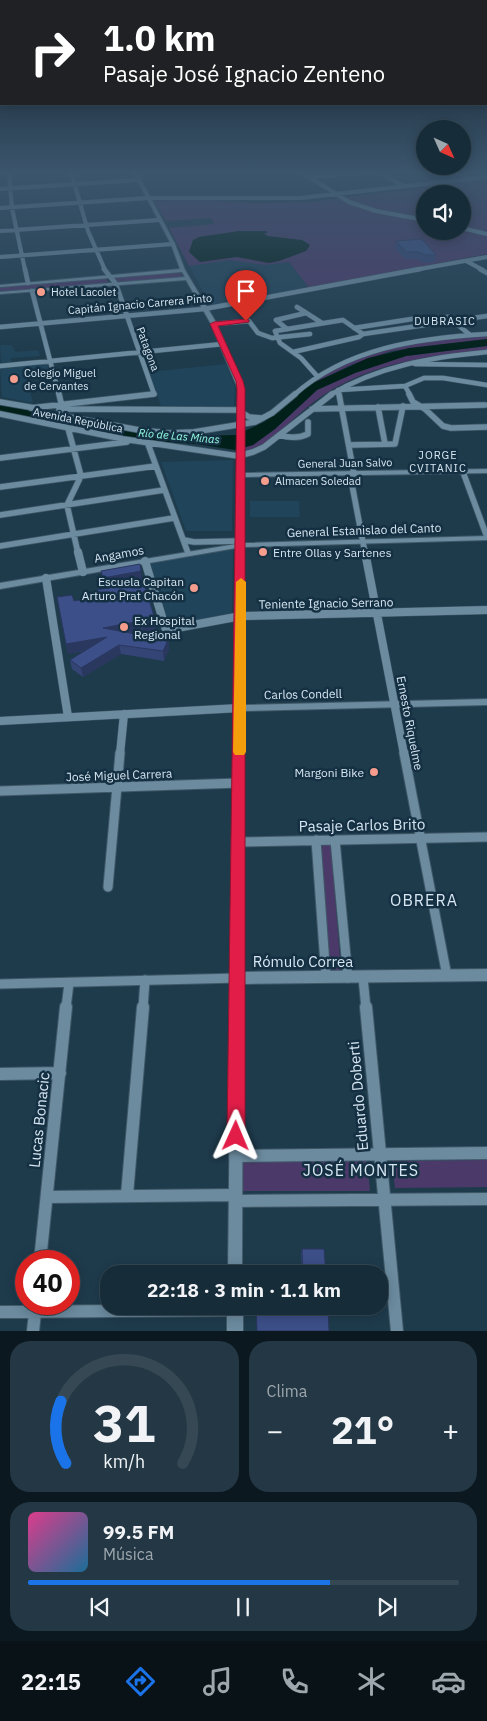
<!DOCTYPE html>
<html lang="es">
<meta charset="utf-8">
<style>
body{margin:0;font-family:"IBM Plex Sans",sans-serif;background:#233844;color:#f1f3f6;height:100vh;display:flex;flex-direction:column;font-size:19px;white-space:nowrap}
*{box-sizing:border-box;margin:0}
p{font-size:16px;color:#9ea7ae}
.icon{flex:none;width:28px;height:28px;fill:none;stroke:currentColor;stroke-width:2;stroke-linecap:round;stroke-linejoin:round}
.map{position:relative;height:1331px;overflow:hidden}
.sheet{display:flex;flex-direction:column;gap:10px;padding:10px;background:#0c181f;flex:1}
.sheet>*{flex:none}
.banner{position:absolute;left:0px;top:0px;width:488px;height:105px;box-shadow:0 2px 12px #0003,0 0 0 1px #354853;background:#202124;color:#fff;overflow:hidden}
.needle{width:32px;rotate:135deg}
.controls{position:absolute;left:416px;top:120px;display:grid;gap:10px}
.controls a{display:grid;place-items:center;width:55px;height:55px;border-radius:50%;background:#162c39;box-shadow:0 2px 12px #0003,0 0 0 1px #354853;font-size:25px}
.speed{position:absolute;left:15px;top:1250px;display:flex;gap:10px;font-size:25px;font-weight:700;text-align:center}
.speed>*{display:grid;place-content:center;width:65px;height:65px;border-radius:50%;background:#162c39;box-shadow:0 2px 12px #0003,0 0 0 1px #354853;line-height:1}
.speed .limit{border:8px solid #d22;background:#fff;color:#111}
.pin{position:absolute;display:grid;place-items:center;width:42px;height:42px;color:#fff;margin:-51px -21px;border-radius:50% 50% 50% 0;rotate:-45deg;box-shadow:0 0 5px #0007}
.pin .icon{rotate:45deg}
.me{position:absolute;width:55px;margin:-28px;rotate:1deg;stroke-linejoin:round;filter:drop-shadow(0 0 4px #0008)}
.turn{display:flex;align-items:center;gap:18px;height:105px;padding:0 20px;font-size:22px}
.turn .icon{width:65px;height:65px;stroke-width:2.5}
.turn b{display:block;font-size:35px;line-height:42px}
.big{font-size:38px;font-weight:700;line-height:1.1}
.sheet .tile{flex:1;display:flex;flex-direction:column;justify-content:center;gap:8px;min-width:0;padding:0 18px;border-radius:20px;background:#233844}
.sheet .dial{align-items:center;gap:0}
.dial svg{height:130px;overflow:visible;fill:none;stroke:#354853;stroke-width:7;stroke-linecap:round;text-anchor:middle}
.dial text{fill:#f1f3f6;stroke:none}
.song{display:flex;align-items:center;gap:15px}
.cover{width:60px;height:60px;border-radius:8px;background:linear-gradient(135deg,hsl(330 70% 55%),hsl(200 70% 35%))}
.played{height:5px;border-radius:2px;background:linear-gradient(90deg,#1a73e8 70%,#354853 70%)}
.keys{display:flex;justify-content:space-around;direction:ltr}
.heat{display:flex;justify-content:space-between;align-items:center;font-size:28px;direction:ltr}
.sheet .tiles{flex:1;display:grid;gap:10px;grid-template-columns:1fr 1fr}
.tile:last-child{grid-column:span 2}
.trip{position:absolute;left:100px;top:1265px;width:288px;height:50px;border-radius:20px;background:#162c39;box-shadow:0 2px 12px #0003,0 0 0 1px #354853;font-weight:700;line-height:50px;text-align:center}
.dock{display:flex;height:80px;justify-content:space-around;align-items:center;background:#091217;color:#9ea7ae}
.dock .icon{width:35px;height:35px}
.dock .active{color:#1a73e8}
.dock b{font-size:22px;color:#f1f3f6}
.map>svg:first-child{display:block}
.built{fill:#20445a}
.green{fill:#4b3a69;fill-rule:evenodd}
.water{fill:#01201a}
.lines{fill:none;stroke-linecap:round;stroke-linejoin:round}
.minor-far5-casing{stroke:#3f5868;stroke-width:4.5}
.minor-far4-casing{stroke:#3f5868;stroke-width:5.5}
.minor-far3-casing{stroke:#3f5868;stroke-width:7}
.minor-far2-casing{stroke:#3f5868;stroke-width:9}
.minor-far1-casing{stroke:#3f5868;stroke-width:11}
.minor-casing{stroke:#3f5868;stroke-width:14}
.tertiary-casing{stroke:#3f5868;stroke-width:2}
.minor-far5{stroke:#6c8b9f;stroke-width:4}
.minor-far4{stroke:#6c8b9f;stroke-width:4.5}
.minor-far3{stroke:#6c8b9f;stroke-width:5.5}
.minor-far2{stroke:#6c8b9f;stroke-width:8}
.minor-far1{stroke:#6c8b9f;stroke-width:9}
.minor{stroke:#6c8b9f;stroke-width:12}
.tertiary{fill:#6c8b9f;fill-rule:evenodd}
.wall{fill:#344475}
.shaded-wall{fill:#2a375f}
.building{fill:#3c4f88;stroke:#2a375f}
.route{fill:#e11d48;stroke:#92132f}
.slow{fill:#f59e0b}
.poi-dot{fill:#f49d8d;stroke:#143042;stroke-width:2}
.labels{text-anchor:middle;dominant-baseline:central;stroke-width:5;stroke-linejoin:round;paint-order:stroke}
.far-poi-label{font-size:11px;fill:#d6e6f2;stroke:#143042;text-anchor:start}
.far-street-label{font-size:11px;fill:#d6e6f2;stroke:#143042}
.far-neighbourhood-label{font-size:11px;letter-spacing:1px;fill:#d6e6f2;stroke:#143042}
.far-water-label{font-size:11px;font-style:italic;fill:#95fbe2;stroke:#143042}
.street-label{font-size:12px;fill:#d6e6f2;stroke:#143042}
.poi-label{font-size:12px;fill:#d6e6f2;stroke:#143042;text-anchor:start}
.near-street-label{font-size:15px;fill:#d6e6f2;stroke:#143042}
.near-neighbourhood-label{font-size:16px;letter-spacing:1px;fill:#d6e6f2;stroke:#143042}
</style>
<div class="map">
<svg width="487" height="1331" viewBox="0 0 487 1331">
<rect width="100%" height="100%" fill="#1e3b4c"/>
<!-- built -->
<path class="built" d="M234 259 265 265 289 262 309 288 211 306 189 266Z
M0 345H11L16 352 38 350 40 356 11 358V362L1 363Z
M47 362 49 373 26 375 33 403 2 397 0 366Z
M226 364 235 388 234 408 161 406 149 372Z
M233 460 232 531H186L161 462Z
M250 501H299L300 517H250Z
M233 547 232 614 168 627 148 563Z"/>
<!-- green -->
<path class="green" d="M487 179V254L309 288 289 262 265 265 229 260 189 266 169 228 214 224 211 218 166 221 154 201 204 200 254 203 311 202ZM425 194H462V231H425Z
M179 272 184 277 182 278 121 283 114 280V277Z
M103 278 106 279 109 283 0 293V286Z
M487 336V339L391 351 353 364 311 384C362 348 427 340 487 336Z
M487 346V350C430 355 371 363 322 396 296 413 275 442 245 453V447L253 445 275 429 317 390 355 373 406 356Z
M321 845H331L341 972H329Z
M243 1160H367L370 1191H243Z
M487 1160V1187L395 1188 392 1161Z"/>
<!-- water -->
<path class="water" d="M239 231H265L268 232 264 234 268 236 302 240 310 245 306 251 279 261 269 263 237 257 200 262 189 252 193 240 199 237Z
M487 339V346L406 356 355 373 317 390 275 429 253 445 235 450 197 444 140 440 0 413V405L157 434 190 436 236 435 264 422 311 384 368 358 409 348Z"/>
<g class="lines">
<!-- minor-far5 casing -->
<g class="minor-far5-casing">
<path id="minor-far5" d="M9 172 12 208 25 270
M71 172 88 231 105 270
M301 172 349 202 376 211 425 220
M377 172 404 186
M455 172 471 179
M308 177 374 172
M0 189 139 180
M0 208 148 198H300L487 177
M462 228 487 234
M0 231 159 220
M0 257 173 244
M466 261 483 270
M414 270 487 257"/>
</g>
<!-- minor-far4 casing -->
<g class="minor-far4-casing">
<path id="minor-far4" d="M25 269 28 283
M104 269 116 284 154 394 145 395
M480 269 487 273
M32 291 59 395
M297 307 322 323
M451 319 470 335
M214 324 249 321 258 333 272 338 310 334
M0 327 204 309 420 269
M354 328 412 319 449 317
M287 329 276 320 306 313
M293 352 359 337 363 334 487 316
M415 364 487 365
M0 366 223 344
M317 376 301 358 280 343 275 331 343 320 363 334
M405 386 410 395
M294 395C346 348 419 338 487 334
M330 395C378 366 432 357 487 352
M339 395 338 390 405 386 424 378H443L487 385"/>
</g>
<!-- minor-far3 casing -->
<g class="minor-far3-casing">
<path id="minor-far3" d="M59 394 64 416 139 430 169 433 194 432 255 422 272 413 295 394
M339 394 354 474
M409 394 413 402 425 409 443 426 451 428 487 427
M0 402 35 408
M378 407 385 444
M31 408 154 394
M59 409 241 410
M312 409 485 405
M241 412 249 417 260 418
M0 414 123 439 238 456 253 452 264 447 332 394
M68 428 81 476 67 505 78 553
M279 435C289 438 298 439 308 434V422
M148 444 188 553
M349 445 395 444 403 406
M0 458 127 442
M463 472 487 537
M350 474 365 553
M0 487 156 466
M0 515 164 490
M184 540 194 542 241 541
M0 546 174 518"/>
</g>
<!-- minor-far2 casing -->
<g class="minor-far2-casing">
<path id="minor-far2" d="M78 552 83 572
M365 552 404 754
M145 561 166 630 241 616 487 610
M46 578 68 717
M0 721 240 708
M120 754 124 714"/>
</g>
<!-- minor-far1 casing -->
<g class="minor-far1-casing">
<path id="minor-far1" d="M404 753 447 976
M0 791 239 783
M316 840 326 978
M335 840 348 978
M238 842 487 837
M108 887 120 753
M363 978 366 1008
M0 984 238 978
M66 1008 69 983
M143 1008 145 980"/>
</g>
<!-- minor casing -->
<g class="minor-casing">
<path id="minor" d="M366 1007 397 1331
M0 1074 60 1073
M235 1156 487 1153
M127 1195 143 1007
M47 1197 235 1195
M235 1201 487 1199
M40 1261 66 1007
M0 1312 235 1310
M33 1331 36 1304"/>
</g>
<!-- tertiary casing -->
<g class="tertiary-casing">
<path id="tertiary" d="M133 172H137L175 244 185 270 217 324 244 389V473L487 469V473L244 477V543L487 536V540L244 547 243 705 487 699V705L243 711V972L487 969V981L243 984 242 1274H228L236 548 0 589V583L236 544 238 389 211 324 186 280 0 294V292L185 277 182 272 0 287V285L180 269 171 244Z
M227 1306H243V1331H227Z"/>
</g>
<!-- minor-far5 -->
<use href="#minor-far5" class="minor-far5"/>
<!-- minor-far4 -->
<use href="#minor-far4" class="minor-far4"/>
<!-- minor-far3 -->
<use href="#minor-far3" class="minor-far3"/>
<!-- minor-far2 -->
<use href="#minor-far2" class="minor-far2"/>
<!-- minor-far1 -->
<use href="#minor-far1" class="minor-far1"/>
<!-- minor -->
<use href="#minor" class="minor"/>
<!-- tertiary -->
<use href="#tertiary" class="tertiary"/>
</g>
<!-- wall -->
<path class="wall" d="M396 241 436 255 435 262 424 263 417 259H405L395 248Z
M95 590 157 632 143 635 141 630 129 632 168 640 169 649 164 661 121 654 83 677 72 669 70 660 84 651 68 654 57 597 74 601 96 597Z
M302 1249 326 1274H302L301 1255Z"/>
<!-- shaded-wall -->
<path class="shaded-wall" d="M141 571 142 580 104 588 103 578Z
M140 621 141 630 105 637 103 628Z
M156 623 157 632 143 635 142 625Z
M107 637 108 646 68 654 66 644Z
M168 640 169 649 164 661 163 651Z
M119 645 121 654 83 677 81 668Z"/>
<!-- building -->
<path class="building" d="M422 239 436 255H425L418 252H406L396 241Z
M140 564 141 571 103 578 101 571Z
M144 583 156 623 142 625 140 621 103 628 168 640 163 651 119 645 81 668 70 660 107 637 66 644 57 597 72 595 74 601 97 597 95 590Z
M302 1249H324L326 1274H303Z
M256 1306H328L329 1331H257Z"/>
<!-- sky -->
<linearGradient id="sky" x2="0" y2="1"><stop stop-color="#10202a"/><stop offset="0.48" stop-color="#3b556c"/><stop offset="1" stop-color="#3b556c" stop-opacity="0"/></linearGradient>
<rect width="487" height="358" fill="url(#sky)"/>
<!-- route -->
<path class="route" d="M246 319 249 320V322L218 326 243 381 245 389V1136L242 1143 236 1145 230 1143 227 1136 237 389 236 381 210 324 214 322Z"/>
<!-- slow -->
<path class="slow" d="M241 578 246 582V752L244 755H235L233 752 236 582Z"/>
<!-- markers -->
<g class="poi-dot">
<circle cx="41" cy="292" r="5"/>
<circle cx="14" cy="379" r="5"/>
<circle cx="265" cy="481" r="5"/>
<circle cx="263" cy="552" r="5"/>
<circle cx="194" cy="588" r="5"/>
<circle cx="124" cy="627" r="5"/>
<circle cx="374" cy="772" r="5"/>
</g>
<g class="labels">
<!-- far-poi labels -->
<g class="far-poi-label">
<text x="51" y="292">Hotel Lacolet</text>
<text x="24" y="373">Colegio Miguel<tspan x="24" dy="13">de Cervantes</tspan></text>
<text x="275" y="481">Almacen Soledad</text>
</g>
<!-- far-street labels -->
<g class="far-street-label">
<text transform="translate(140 304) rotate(-5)">Capitán Ignacio Carrera Pinto</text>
<text transform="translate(148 349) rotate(70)">Patagona</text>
<text transform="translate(78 420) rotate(11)">Avenida República</text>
<text transform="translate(345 463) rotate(-1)">General Juan Salvo</text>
</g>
<!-- far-neighbourhood labels -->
<g class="far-neighbourhood-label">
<text x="445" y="321">DUBRASIC</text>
<text x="438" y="455">JORGE<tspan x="438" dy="13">CVITANIC</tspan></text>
</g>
<!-- far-water labels -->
<g class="far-water-label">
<text transform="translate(179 436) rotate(5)">Río de Las Minas</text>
</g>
<!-- street labels -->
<g class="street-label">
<text transform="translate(364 530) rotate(-2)">General Estanislao del Canto</text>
<text transform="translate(119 554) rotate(-10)">Angamos</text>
<text transform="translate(326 603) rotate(-1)">Teniente Ignacio Serrano</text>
<text transform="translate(303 694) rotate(-1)">Carlos Condell</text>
<text transform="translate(410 723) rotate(79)">Ernesto Riquelme</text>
<text transform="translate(119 775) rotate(-2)">José Miguel Carrera</text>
</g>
<!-- poi labels -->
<g class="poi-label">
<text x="273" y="552">Entre Ollas y Sartenes</text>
<text x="184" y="581" text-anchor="end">Escuela Capitan<tspan x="184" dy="14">Arturo Prat Chacón</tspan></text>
<text x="134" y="620">Ex Hospital<tspan x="134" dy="14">Regional</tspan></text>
<text x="364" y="772" text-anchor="end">Margoni Bike</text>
</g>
<!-- near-street labels -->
<g class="near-street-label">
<text transform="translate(362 825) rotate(-1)">Pasaje Carlos Brito</text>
<text x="303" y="961">Rómulo Correa</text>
<text transform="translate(358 1096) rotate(-95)">Eduardo Doberti</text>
<text transform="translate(39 1120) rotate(-84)">Lucas Bonacic</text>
</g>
<!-- near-neighbourhood labels -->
<g class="near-neighbourhood-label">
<text x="424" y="900">OBRERA</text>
<text x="361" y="1170">JOSÉ MONTES</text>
</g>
</g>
</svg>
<div class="controls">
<a><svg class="needle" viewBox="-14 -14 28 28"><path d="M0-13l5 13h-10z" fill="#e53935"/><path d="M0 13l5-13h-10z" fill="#9ea7ae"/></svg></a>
<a><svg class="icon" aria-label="sound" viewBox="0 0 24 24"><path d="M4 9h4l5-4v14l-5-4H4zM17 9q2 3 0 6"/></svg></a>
</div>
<div class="speed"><div class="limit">40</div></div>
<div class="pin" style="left:246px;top:321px;background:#d93025"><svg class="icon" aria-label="arrive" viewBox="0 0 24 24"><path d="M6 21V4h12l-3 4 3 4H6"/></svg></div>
<svg class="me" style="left:236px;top:1136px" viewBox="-20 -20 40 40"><path d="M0-17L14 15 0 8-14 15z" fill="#e11d48" stroke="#fff" stroke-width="4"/></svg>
<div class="trip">22:18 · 3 min · 1.1 km</div>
<div class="banner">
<div class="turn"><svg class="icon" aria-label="right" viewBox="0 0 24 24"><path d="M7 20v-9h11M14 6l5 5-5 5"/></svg><div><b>1.0 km</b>Pasaje José Ignacio Zenteno</div></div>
</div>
</div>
<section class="sheet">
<div class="tiles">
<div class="tile dial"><svg viewBox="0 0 100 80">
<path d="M14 69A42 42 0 1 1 86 69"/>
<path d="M14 69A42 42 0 0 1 11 31" stroke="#1a73e8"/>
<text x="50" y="56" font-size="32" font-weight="700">31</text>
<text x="50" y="72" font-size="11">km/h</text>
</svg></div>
<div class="tile"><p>Clima</p>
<div class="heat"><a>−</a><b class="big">21°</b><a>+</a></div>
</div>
<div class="tile">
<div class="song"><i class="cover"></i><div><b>99.5 FM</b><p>Música</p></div></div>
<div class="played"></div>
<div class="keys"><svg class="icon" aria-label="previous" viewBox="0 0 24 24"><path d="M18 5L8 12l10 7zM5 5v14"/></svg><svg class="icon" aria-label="pause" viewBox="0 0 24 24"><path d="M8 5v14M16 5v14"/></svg><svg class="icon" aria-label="next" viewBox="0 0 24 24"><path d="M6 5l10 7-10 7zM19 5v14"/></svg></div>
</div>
</div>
</section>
<nav class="dock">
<b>22:15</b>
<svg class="icon active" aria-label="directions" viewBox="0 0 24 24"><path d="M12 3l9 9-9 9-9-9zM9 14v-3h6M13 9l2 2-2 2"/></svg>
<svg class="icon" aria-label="music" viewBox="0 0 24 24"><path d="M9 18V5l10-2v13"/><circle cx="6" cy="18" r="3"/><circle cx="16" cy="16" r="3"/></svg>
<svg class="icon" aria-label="phone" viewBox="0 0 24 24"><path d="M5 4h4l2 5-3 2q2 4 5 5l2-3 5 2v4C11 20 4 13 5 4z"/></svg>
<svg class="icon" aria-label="climate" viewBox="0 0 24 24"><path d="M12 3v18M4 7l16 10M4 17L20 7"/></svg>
<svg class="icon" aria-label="car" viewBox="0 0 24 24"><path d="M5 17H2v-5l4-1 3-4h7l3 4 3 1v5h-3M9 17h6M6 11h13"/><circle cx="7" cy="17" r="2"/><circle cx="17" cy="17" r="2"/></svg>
</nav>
